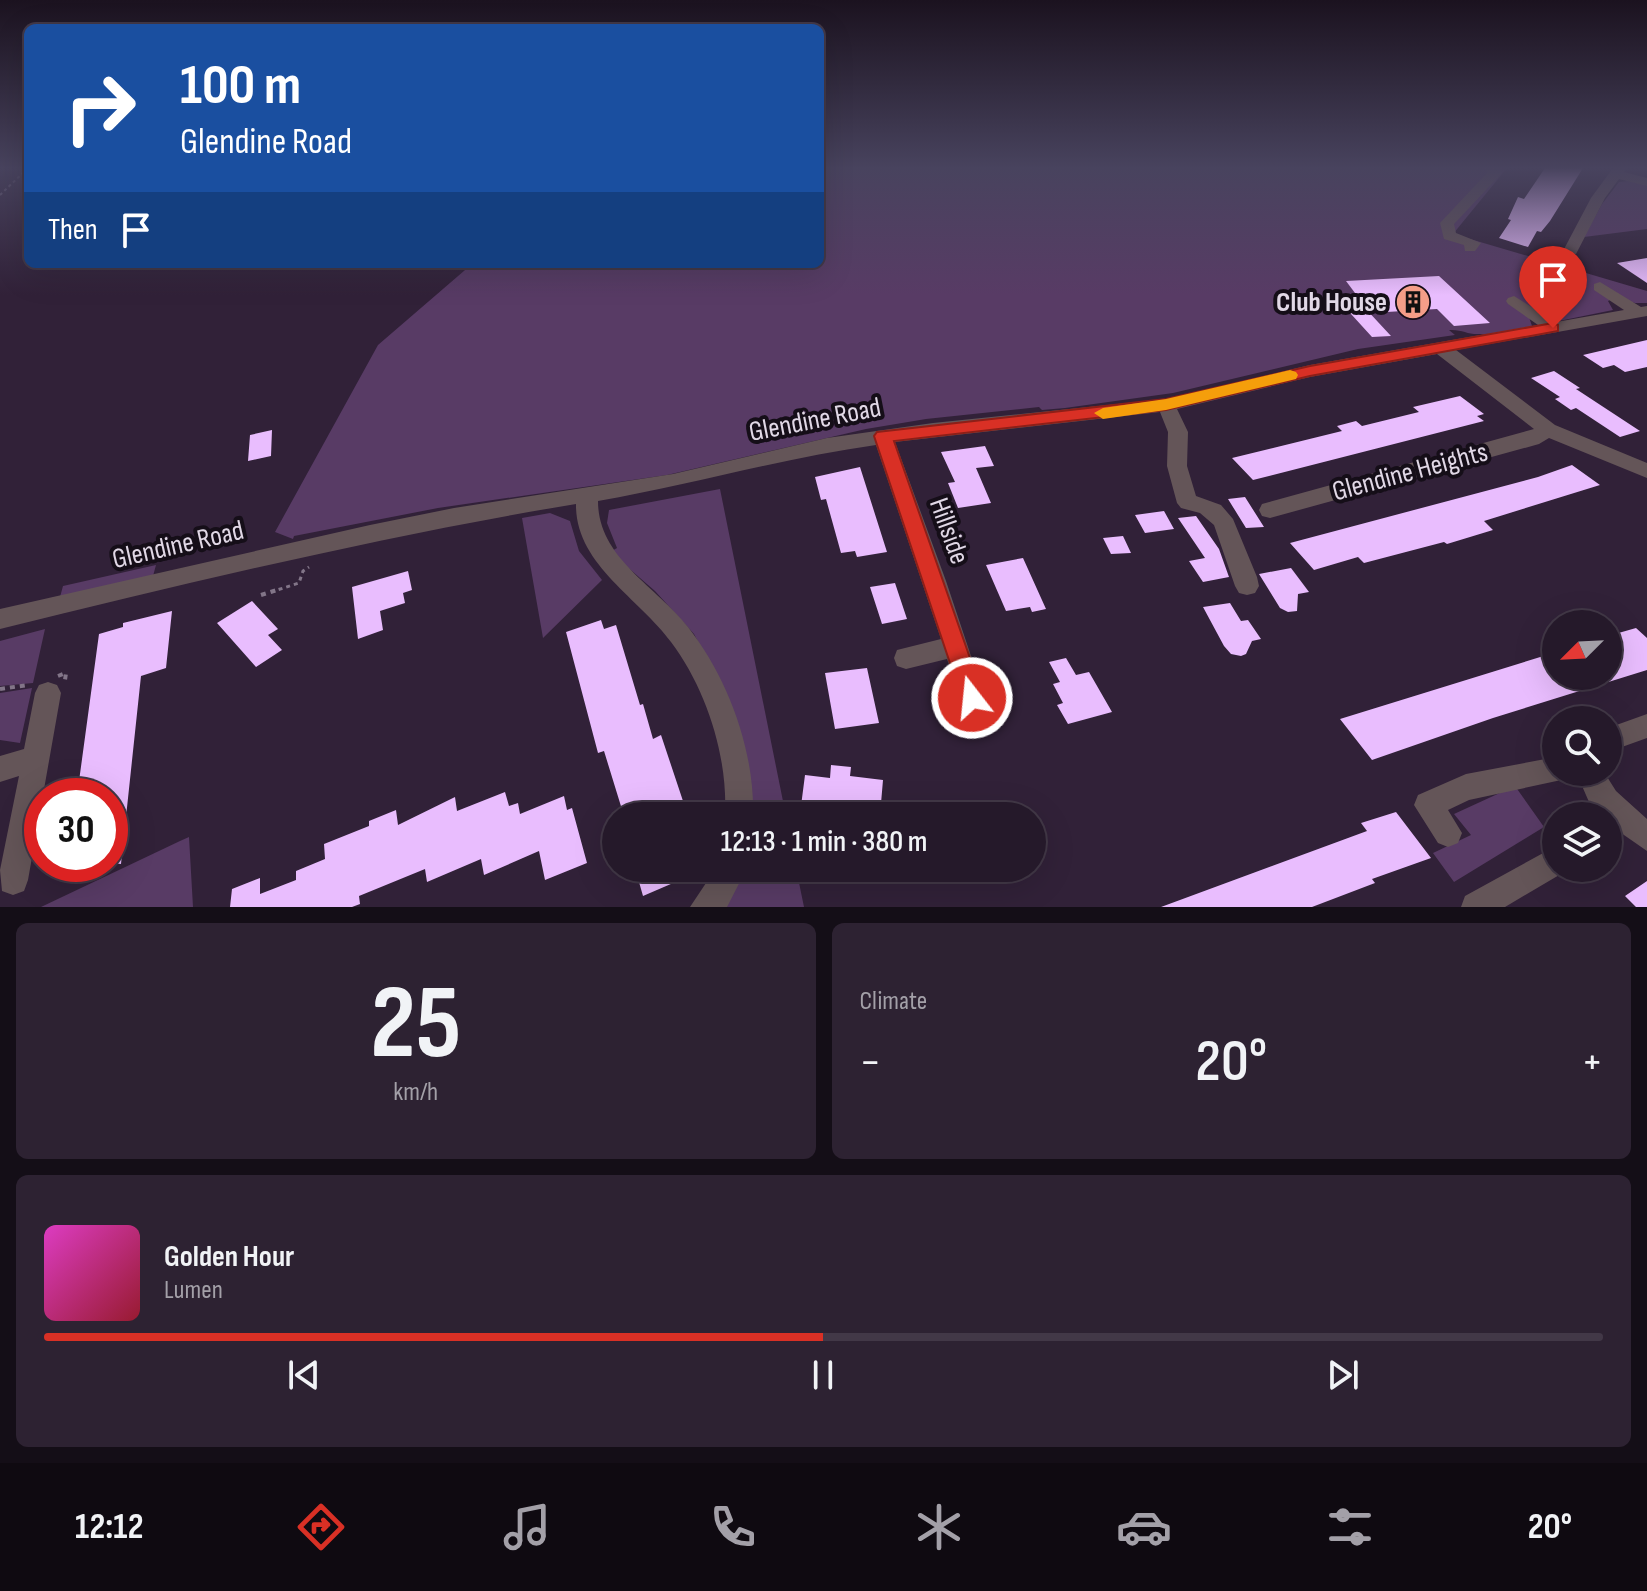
<!DOCTYPE html>
<meta charset="utf-8">
<style>
body{margin:0;font-family:"Sofia Sans Condensed",sans-serif;background:#2d2232;color:#f1f3f6;height:100vh;display:flex;flex-direction:column;font-size:30px;white-space:nowrap}
*{box-sizing:border-box;margin:0}
p{font-size:26px;color:#a3a0a8}
.icon{flex:none;width:44px;height:44px;fill:none;stroke:currentColor;stroke-width:2;stroke-linecap:round;stroke-linejoin:round}
.map{position:relative;height:907px;overflow:hidden}
.sheet{display:flex;flex-direction:column;gap:16px;padding:16px;background:#140e17;flex:1}
.sheet>*{flex:none}
.top-card{position:absolute;left:24px;top:24px;width:800px;height:244px;border-radius:12px;box-shadow:0 8px 32px #0002,0 0 0 2px #423847;background:#1a4fa0;color:#fff;overflow:hidden}
.needle{width:52px;rotate:246deg}
.controls{position:absolute;left:1542px;top:610px;display:grid;gap:16px}
.controls a{display:grid;place-items:center;width:80px;height:80px;border-radius:50%;background:#25192a;box-shadow:0 8px 32px #0002,0 0 0 2px #423847;font-size:40px}
.speed{position:absolute;left:24px;top:778px;display:flex;gap:16px;font-size:40px;font-weight:700;text-align:center}
.speed>*{display:grid;place-content:center;width:104px;height:104px;border-radius:50%;background:#25192a;box-shadow:0 8px 32px #0002,0 0 0 2px #423847;line-height:1}
.speed .limit{border:12px solid #d22;background:#fff;color:#111}
.pin{position:absolute;display:grid;place-items:center;width:68px;height:68px;color:#fff;margin:-82px -34px;border-radius:50% 50% 50% 0;rotate:-45deg;box-shadow:0 0 8px #0007}
.pin .icon{rotate:45deg}
.me{position:absolute;width:88px;margin:-44px;rotate:344deg;stroke-linejoin:round;filter:drop-shadow(0 0 6px #0008)}
.turn{display:flex;align-items:center;gap:28px;height:168px;padding:0 24px;font-size:36px}
.turn .icon{width:104px;height:104px;stroke-width:2.5}
.turn b{display:block;font-size:56px;line-height:68px}
.then{display:flex;align-items:center;height:76px;padding:0 24px;background:#0003;gap:16px;font-size:30px}
.big{font-size:60px;font-weight:600;line-height:1.1}
.sheet .widget{flex:1;display:flex;flex-direction:column;justify-content:center;gap:12px;min-width:0;padding:0 28px;border-radius:12px;background:#2d2232}
.sheet .dial{align-items:center;gap:0}
.dial b{font-size:104px;line-height:1}
.song{display:flex;align-items:center;gap:24px}
.cover{width:96px;height:96px;border-radius:12px;background:linear-gradient(135deg,hsl(310 70% 55%),hsl(350 70% 35%))}
.played{height:8px;border-radius:4px;background:linear-gradient(90deg,#d93025 50%,#423847 50%)}
.keys{display:flex;justify-content:space-around;direction:ltr}
.heat{display:flex;justify-content:space-between;align-items:center;font-size:44px;direction:ltr}
.sheet .tiles{flex:1;display:grid;gap:16px;grid-template-columns:1fr 1fr}
.widget:last-child{grid-column:span 2}
.trip{position:absolute;left:602px;top:802px;width:444px;height:80px;border-radius:40px;background:#25192a;box-shadow:0 8px 32px #0002,0 0 0 2px #423847;font-weight:600;line-height:80px;text-align:center}
.tab-bar{display:flex;height:128px;justify-content:space-around;align-items:center;background:#0f0a11;color:#a3a0a8}
.tab-bar .icon{width:56px;height:56px}
.tab-bar .active{color:#d93025}
.tab-bar b{font-size:36px;color:#f1f3f6}
.map>svg:first-child{display:block}
.green{fill:#583b65}
.building{fill:#e9bdfe}
.lines{fill:none;stroke-linecap:round;stroke-linejoin:round}
.path-far2{stroke:#827588;stroke-width:2;stroke-dasharray:3 3;stroke-linecap:butt}
.path-far1{stroke:#827588;stroke-width:3;stroke-dasharray:4 4;stroke-linecap:butt}
.path{stroke:#827588;stroke-width:4;stroke-dasharray:5 5;stroke-linecap:butt}
.minor{fill:#645558;fill-rule:evenodd}
.route{fill:#d93025;stroke:#8d1f18;stroke-width:2}
.slow{fill:#f59e0b}
.labels{text-anchor:middle;dominant-baseline:central;stroke-width:8;stroke-linejoin:round;paint-order:stroke}
.poi-label{font-size:28px;font-weight:bold;fill:#e1d8e6;stroke:#150e18;text-anchor:end}
.street-label{font-size:28px;fill:#e1d8e6;stroke:#150e18}
</style>
<div class="map">
<svg width="1647" height="907" viewBox="0 0 1647 907">
<rect width="100%" height="100%" fill="#312138"/>
<!-- green -->
<path class="green" d="M820 168H1507L1453 234 1647 291V303H1635L1614 298 1608 301 1613 310 1559 321 1529 317 1532 326C1515 330 1498 334 1480 334 1468 335 1462 329 1449 330L1455 335 1358 349 1173 393 1065 408 1042 410 1039 407 926 419 866 429 667 475 438 508 294 536 293 539 275 532 378 345 472 264H820Z
M1629 181 1647 185V229L1584 237 1602 204 1619 182Z
M720 489 786 816H749L717 678 694 634 655 591 610 552 617 548 607 523 609 510Z
M550 513 570 521 579 551 602 580 543 638 522 518Z
M156 565 153 576 60 597 63 586Z
M45 629 33 683 0 686V641Z
M32 688 20 743 0 740V693Z
M1515 786 1544 827 1454 882 1433 853 1471 835 1454 814Z
M189 837 193 907H41L180 841Z
M742 868H796L804 907H720Z"/>
<!-- building -->
<path class="building" d="M1545 168H1583L1550 221 1541 232 1537 231 1528 247 1499 238 1511 220 1508 219 1518 197 1524 199Z
M1647 258V283L1617 263Z
M1439 276 1490 323 1454 326 1437 309 1370 313 1346 281Z
M1352 294 1391 336 1372 337 1341 303Z
M1647 340V367L1625 372 1614 365 1603 368 1583 355Z
M1554 371 1580 388 1576 389 1640 431 1620 437 1576 408 1571 410 1555 399 1560 397 1531 378Z
M1460 396 1484 414 1477 416 1484 421 1253 480 1232 458 1342 431 1337 426 1356 421 1362 426 1419 412 1413 407Z
M272 430 271 456 248 461 250 435Z
M985 446 994 466 976 468 991 503 958 508 948 483 955 482 941 452Z
M1572 465 1600 485 1484 521 1493 530 1447 544 1444 542 1364 563 1358 557 1314 570 1290 543 1538 477Z
M860 467 887 552 857 557 855 551 841 553 826 499 821 500 815 477Z
M1245 497 1264 527 1246 528 1228 499Z
M1164 511 1174 529 1145 533 1135 515Z
M1196 516 1219 549 1229 577 1203 582 1189 561 1205 558 1178 518Z
M1123 536 1131 553 1111 554 1103 538Z
M1023 558 1046 609 1032 612 1030 607 1006 611 986 565Z
M1291 568 1309 592 1298 594 1297 611 1288 612 1280 608 1259 574Z
M408 571 412 590 403 593 405 603 380 611 383 630 358 639 352 587Z
M895 583 907 619 882 624 870 587Z
M252 601 278 629 268 635 282 650 256 667 217 623Z
M1230 603 1241 621 1248 620 1261 639 1252 641 1246 654 1241 656 1231 654 1224 646 1203 607Z
M172 611 166 668 141 676 121 864 110 863V796H77L99 634 123 627V623Z
M601 620 604 629 616 625 640 705 643 704 653 739 661 735 688 816H624L604 751 598 753 566 632Z
M1636 628 1647 638V670L1493 718 1372 760 1340 719 1550 654 1556 659V676H1608V636Z
M1066 658 1076 675 1089 672 1112 712 1068 724 1057 705 1063 703 1053 684 1060 682 1049 662Z
M867 668 879 723 835 729 825 673Z
M831 765 851 767 850 776 883 780 880 815 801 806 805 775 830 778Z
M505 792 509 806 518 803 520 814 564 796 567 810 572 808 587 863 545 880 539 851 484 875 481 859 427 882 425 869 359 896 360 904 352 907H230L232 889 260 878V894L296 880V871L325 859 324 844 369 826V821L396 810 398 825 455 797 457 811Z
M1396 812 1431 858 1372 879 1375 883 1312 907H1161L1367 831 1361 823Z
M635 868H708L643 896Z
M1647 881V907H1636L1625 896Z"/>
<g class="lines">
<!-- path-far2 -->
<path class="path-far2" d="M0 195 28 168"/>
<!-- path-far1 -->
<path class="path-far1" d="M271 592 299 583 303 571 309 567"/>
<!-- path -->
<path class="path" d="M261 595 277 590
M58 676 66 673 65 680
M0 689 28 685"/>
<!-- minor -->
<path class="minor" d="M1486 168H1500L1501 174 1454 224 1456 233 1481 243 1475 251H1465L1464 245 1444 239 1440 223 1487 173Z
M1613 168H1627L1624 172 1647 178V186L1619 179 1605 198 1576 254H1566L1563 251 1591 198Z
M1600 282 1641 307 1647 306V316L1456 350 1555 425 1647 463V478L1549 438 1539 444 1270 518 1262 516 1259 510 1262 504 1534 429 1437 354 1310 377 1177 409 1188 432 1187 466 1196 496 1221 505 1233 519 1257 577 1259 586 1255 593 1247 595 1239 593 1235 586 1214 525 1200 513 1181 508 1177 503 1167 466 1168 432 1160 412 895 442 946 581 985 698 981 706 972 709 963 706 947 659 906 669 897 666 894 658 897 650 941 639 876 445C782 458 691 485 598 501 598 558 655 585 688 627 728 678 755 751 753 816H725C728 757 707 690 671 642 639 598 575 564 576 504 382 536 191 582 0 629V609L370 525 454 508 673 474 827 438 933 423 1166 399 1310 365 1538 325 1508 304 1506 301 1508 298 1514 296 1556 322 1624 310 1594 290V284Z
M48 682 57 685 61 693 28 880 24 891 13 895 2 891 0 870 19 776 0 782V756L24 749 35 693 39 685Z
M1647 714V738L1608 752V728Z
M1556 757V772H1569L1566 779 1469 800 1448 810 1462 833 1458 843 1448 847 1438 843 1414 805 1418 795 1466 774Z
M1576 772H1604L1616 791 1647 819V851L1611 826 1608 816H1600L1589 802Z
M1556 846V868H1568L1566 871 1505 907H1461L1465 896Z
M716 868H747L727 907H690Z"/>
</g>
<!-- sky -->
<linearGradient id="sky" x2="0" y2="1"><stop stop-color="#1b121f"/><stop offset="0.57" stop-color="#48435e"/><stop offset="1" stop-color="#48435e" stop-opacity="0"/></linearGradient>
<rect width="1647" height="295" fill="url(#sky)"/>
<!-- route -->
<path class="route" d="M1553 323 1558 325V331L1310 376 1166 410 894 441 984 698 980 705 972 708 964 705 874 436 877 432 1166 399 1310 366Z"/>
<!-- slow -->
<path class="slow" d="M1290 370 1296 372 1298 375 1296 379 1166 410 1103 419 1094 413 1103 408 1166 399Z"/>
<!-- icons -->
<defs>
<g id="building-disc" transform="scale(1.8)"><circle r="9.5" fill="#f49e88" stroke="#150e18"/><path d="M-4-6H4V6H1V3H-1V6H-4ZM-2.5-4.3h1.7v1.8h-1.7ZM.8-4.3h1.7v1.8H.8ZM-2.5-1h1.7V.8h-1.7ZM.8-1h1.7V.8H.8Z" fill="#111"/></g>
</defs>
<g fill-rule="evenodd">
<use href="#building-disc" x="1413" y="302"/>
</g>
<g class="labels">
<!-- poi labels -->
<g class="poi-label">
<text x="1387" y="302">Club House</text>
</g>
<!-- street labels -->
<g class="street-label">
<text transform="translate(815 420) rotate(-11)">Glendine Road</text>
<text transform="translate(1410 472) rotate(-15)">Glendine Heights</text>
<text transform="translate(949 531) rotate(70)">Hillside</text>
<text transform="translate(178 545) rotate(-13)">Glendine Road</text>
</g>
</g>
</svg>
<div class="controls">
<a><svg class="needle" viewBox="-14 -14 28 28"><path d="M0-13l5 13h-10z" fill="#e53935"/><path d="M0 13l5-13h-10z" fill="#a3a0a8"/></svg></a>
<a><svg class="icon" aria-label="search" viewBox="0 0 24 24"><circle cx="10" cy="10" r="6"/><path d="M15 15l6 6"/></svg></a>
<a><svg class="icon" aria-label="layers" viewBox="0 0 24 24"><path d="M12 4l9 5-9 5-9-5zM3 14l9 5 9-5"/></svg></a>
</div>
<div class="speed"><div class="limit">30</div></div>
<div class="pin" style="left:1553px;top:328px;background:#d93025"><svg class="icon" aria-label="arrive" viewBox="0 0 24 24"><path d="M6 21V4h12l-3 4 3 4H6"/></svg></div>
<svg class="me" style="left:972px;top:698px" viewBox="-20 -20 40 40"><circle r="17" fill="#d93025" stroke="#fff" stroke-width="3"/><path d="M0-11L8 9 0 5-8 9z" fill="#fff"/></svg>
<div class="trip">12:13 · 1 min · 380 m</div>
<div class="top-card">
<div class="turn"><svg class="icon" aria-label="right" viewBox="0 0 24 24"><path d="M7 20v-9h11M14 6l5 5-5 5"/></svg><div><b>100 m</b>Glendine Road</div></div>
<div class="then">Then<svg class="icon" aria-label="arrive" viewBox="0 0 24 24"><path d="M6 21V4h12l-3 4 3 4H6"/></svg></div>
</div>
</div>
<section class="sheet">
<div class="tiles">
<div class="widget dial"><b>25</b><p>km/h</p></div>
<div class="widget"><p>Climate</p>
<div class="heat"><a>−</a><b class="big">20°</b><a>+</a></div>
</div>
<div class="widget">
<div class="song"><i class="cover"></i><div><b>Golden Hour</b><p>Lumen</p></div></div>
<div class="played"></div>
<div class="keys"><svg class="icon" aria-label="previous" viewBox="0 0 24 24"><path d="M18 5L8 12l10 7zM5 5v14"/></svg><svg class="icon" aria-label="pause" viewBox="0 0 24 24"><path d="M8 5v14M16 5v14"/></svg><svg class="icon" aria-label="next" viewBox="0 0 24 24"><path d="M6 5l10 7-10 7zM19 5v14"/></svg></div>
</div>
</div>
</section>
<nav class="tab-bar">
<b>12:12</b>
<svg class="icon active" aria-label="directions" viewBox="0 0 24 24"><path d="M12 3l9 9-9 9-9-9zM9 14v-3h6M13 9l2 2-2 2"/></svg>
<svg class="icon" aria-label="music" viewBox="0 0 24 24"><path d="M9 18V5l10-2v13"/><circle cx="6" cy="18" r="3"/><circle cx="16" cy="16" r="3"/></svg>
<svg class="icon" aria-label="phone" viewBox="0 0 24 24"><path d="M5 4h4l2 5-3 2q2 4 5 5l2-3 5 2v4C11 20 4 13 5 4z"/></svg>
<svg class="icon" aria-label="climate" viewBox="0 0 24 24"><path d="M12 3v18M4 7l16 10M4 17L20 7"/></svg>
<svg class="icon" aria-label="car" viewBox="0 0 24 24"><path d="M5 17H2v-5l4-1 3-4h7l3 4 3 1v5h-3M9 17h6M6 11h13"/><circle cx="7" cy="17" r="2"/><circle cx="17" cy="17" r="2"/></svg>
<svg class="icon" aria-label="filters" viewBox="0 0 24 24"><path d="M4 7h16M4 17h16"/><circle cx="9" cy="7" r="2"/><circle cx="15" cy="17" r="2"/></svg>
<b>20°</b>
</nav>
